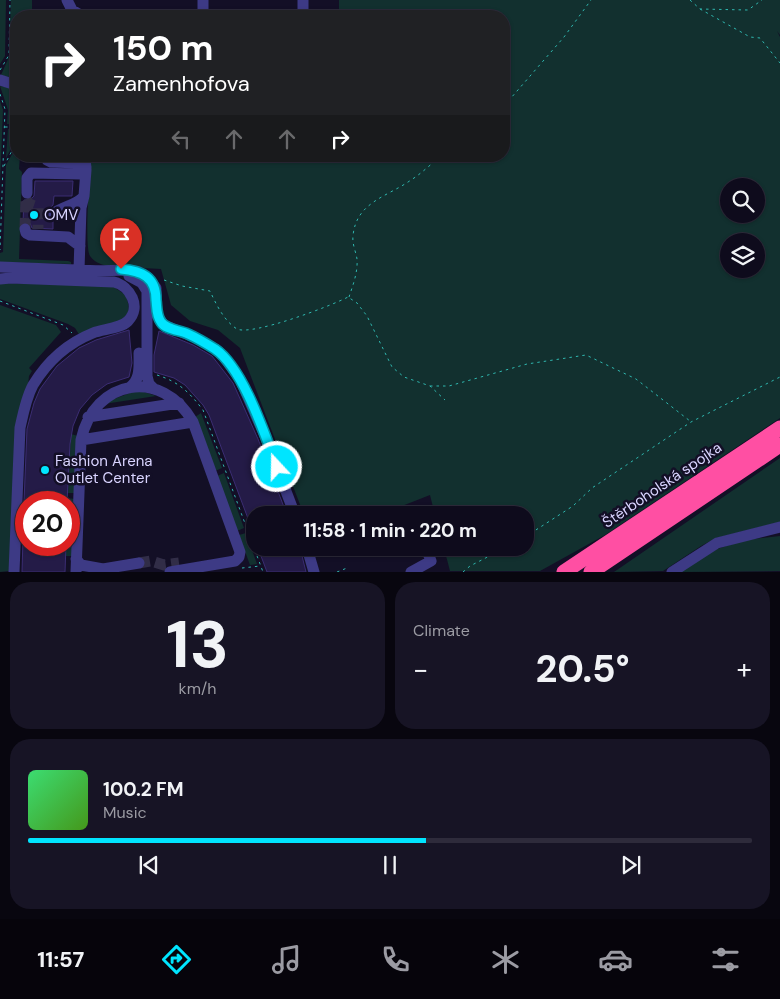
<!DOCTYPE html>
<meta charset="utf-8">
<style>
body{margin:0;font-family:"DM Sans",sans-serif;background:#171425;color:#f1f3f6;height:100vh;display:flex;flex-direction:column;font-size:19px;white-space:nowrap}
*{box-sizing:border-box;margin:0}
p{font-size:16px;color:#9b9ba3}
.icon{flex:none;width:28px;height:28px;fill:none;stroke:currentColor;stroke-width:2;stroke-linecap:round;stroke-linejoin:round}
.map{position:relative;height:572px;overflow:hidden}
.details{display:flex;flex-direction:column;gap:10px;padding:10px;background:#08060f;flex:1}
.details>*{flex:none}
.top-card{position:absolute;left:10px;top:10px;width:500px;height:152px;border-radius:20px;box-shadow:0 1px 4px #0004,0 0 0 1px #2e2b3b;background:#202124;color:#fff;overflow:hidden}
.tools{position:absolute;left:720px;top:178px;display:grid;gap:10px}
.tools a{display:grid;place-items:center;width:45px;height:45px;border-radius:50%;background:#0e0b1c;box-shadow:0 1px 4px #0004,0 0 0 1px #2e2b3b;font-size:25px}
.speed{position:absolute;left:15px;top:491px;display:flex;gap:10px;font-size:25px;font-weight:700;text-align:center}
.speed>*{display:grid;place-content:center;width:65px;height:65px;border-radius:50%;background:#0e0b1c;box-shadow:0 1px 4px #0004,0 0 0 1px #2e2b3b;line-height:1}
.speed .limit{border:8px solid #d22;background:#fff;color:#111}
.pin{position:absolute;display:grid;place-items:center;width:42px;height:42px;color:#fff;margin:-51px -21px;border-radius:50% 50% 50% 0;rotate:-45deg;box-shadow:0 0 5px #0007}
.pin .icon{rotate:45deg}
.me{position:absolute;width:55px;margin:-28px;rotate:339deg;stroke-linejoin:round;filter:drop-shadow(0 0 4px #0008)}
.turn{display:flex;align-items:center;gap:18px;height:105px;padding:0 20px;font-size:22px}
.turn .icon{width:65px;height:65px;stroke-width:2.5}
.turn b{display:block;font-size:35px;line-height:42px}
.lanes{display:flex;align-items:center;height:48px;padding:0 20px;background:#0003;justify-content:center;gap:25px;direction:ltr}
.lanes .off{opacity:.35}
.big{font-size:38px;font-weight:700;line-height:1.1}
.details .card{flex:1;display:flex;flex-direction:column;justify-content:center;gap:8px;min-width:0;padding:0 18px;border-radius:20px;background:#171425}
.details .dial{align-items:center;gap:0}
.dial b{font-size:65px;line-height:1}
.song{display:flex;align-items:center;gap:15px}
.cover{width:60px;height:60px;border-radius:8px;background:linear-gradient(135deg,hsl(140 70% 55%),hsl(100 70% 35%))}
.played{height:5px;border-radius:2px;background:linear-gradient(90deg,#00e5ff 55%,#2e2b3b 55%)}
.keys{display:flex;justify-content:space-around;direction:ltr}
.heat{display:flex;justify-content:space-between;align-items:center;font-size:28px;direction:ltr}
.details .tiles{flex:1;display:grid;gap:10px;grid-template-columns:1fr 1fr}
.card:last-child{grid-column:span 2}
.trip{position:absolute;left:246px;top:506px;width:288px;height:50px;border-radius:20px;background:#0e0b1c;box-shadow:0 1px 4px #0004,0 0 0 1px #2e2b3b;font-weight:700;line-height:50px;text-align:center}
.tabs{display:flex;height:80px;justify-content:space-around;align-items:center;background:#06040b;color:#9b9ba3}
.tabs .icon{width:35px;height:35px}
.tabs .selected{color:#00e5ff}
.tabs b{font-size:22px;color:#f1f3f6}
.map>svg:first-child{display:block}
.green{fill:#12302f;fill-rule:evenodd}
.building{fill:#241b47;stroke:#3b2d73}
.lines{fill:none;stroke-linecap:round;stroke-linejoin:round}
.minor-tunnel{stroke:#312d47;stroke-width:11;stroke-dasharray:11 5.5;stroke-linecap:butt}
.path{stroke:#2fb8b0;stroke-width:1;stroke-dasharray:2.5 4;stroke-linecap:butt}
.minor{stroke:#3d3a85;stroke-width:11}
.highway{stroke:#ff4fa3;stroke-width:15}
.route-casing{stroke:#0095a6;stroke-width:12}
.route{stroke:#00e5ff;stroke-width:9}
.poi-dot{fill:#00e5ff;stroke:#130f26;stroke-width:2}
.labels{text-anchor:middle;dominant-baseline:central;stroke-width:5;stroke-linejoin:round;paint-order:stroke}
.poi-label{font-size:15px;fill:#d9d4ff;stroke:#130f26;text-anchor:start}
.street-label{font-size:15px;fill:#d9d4ff;stroke:#130f26}
</style>
<div class="map">
<svg width="780" height="572" viewBox="0 0 780 572">
<rect width="100%" height="100%" fill="#130f26"/>
<!-- green -->
<path class="green" d="M0 0H6L5 56 0 64Z
M11 0H32V16H16V79L1 75 9 57Z
M339 0H780V35L777 31 780 37V418L605 535 540 571H450L444 548H525V515H435L430 495 379 515H304L240 348 218 330 190 321 171 305 161 269 107 266C100 264 94 262 90 256 84 246 90 174 90 156H126L129 163 165 156H504V16H339ZM729 186H756V214H729ZM729 241H756V269H729Z
M0 86 16 89V125L7 124 8 110Z
M0 101 3 110 0 185Z
M8 129H16V140L6 158Z
M16 147V156H20L19 169 22 172 19 259 68 261 71 262V264L0 262V253L3 252 6 165Z
M0 283 112 286 126 295C127 301 131 308 127 314 122 324 91 332 80 336L75 328 68 324 0 299Z
M0 305 56 325 61 332 29 368 32 371 29 376 9 571 0 572Z
M138 390 156 396 104 404 106 402Z
M201 413 222 468 215 471 195 417Z
M71 434 78 436 75 493H68Z
M780 458V522L716 538 701 546 663 571 614 572Z
M224 473 244 528 237 531 217 476Z
M67 498 75 499 72 556H65L66 545H69Z
M246 533 257 564 250 565 239 535Z
M780 536V571L679 572 717 549 745 540Z"/>
<!-- building -->
<path class="building" d="M35 181H73L72 196H54L53 205 46 211 47 218 53 221V229L32 228 30 223 23 222 24 200H30L34 196Z
M129 330 132 363 129 377 107 384 92 395 80 409 73 426 70 444 67 502H24L27 429 34 403 40 389 57 366 79 348 96 340Z
M159 331 193 345 212 356 233 383 258 439 287 515H255V537L209 415 203 405 185 385 174 378 154 372V355Z
M24 504H26V545H66L65 572H22Z
M258 548H300L306 572H267Z"/>
<g class="lines">
<!-- minor-tunnel -->
<path class="minor-tunnel" d="M26 199 29 204 38 207V229
M25 229 26 196
M139 563 151 561 164 565 179 563"/>
<!-- path -->
<path class="path" d="M690 0 700 9 748 10 762 0
M700 9 750 37 760 38 780 63
M0 70 9 55 10 0
M0 94 5 109 0 250
M504 106 564 37 591 0
M5 127H16
M22 156V161L37 162
M4 166 16 143
M164 280 182 286 210 291C216 304 224 321 237 329 252 336 331 306 348 297L357 303 367 316 392 367 404 377 430 386 445 400
M349 297C353 285 358 272 357 259 356 252 352 244 353 236 356 202 387 197 411 180 422 173 431 164 441 156
M0 301 63 325 72 333
M157 375C179 382 189 392 203 410L263 572
M430 386H449L527 364 586 355 636 379 690 421
M525 537 573 506 592 488 691 422 780 377
M242 568 260 566
M337 572 347 568
M463 572 470 566 505 548"/>
<!-- minor -->
<path class="minor" d="M67 0 72 10 82 16
M203 16V0
M303 16V0
M0 80 16 85
M45 156 47 160 51 162 79 163H83L86 167
M27 193V178L31 173 81 174 86 170
M53 214C62 206 78 205 84 196
M25 229 26 233 30 235 68 237 80 246
M0 267 103 271
M96 271 127 270 139 272 148 278 156 288V310L158 317 164 325 196 338 217 350 223 356 240 379 265 436 295 515
M76 276 79 270 81 208 84 196 86 170 85 156
M129 276 142 283 147 291V376L149 384 153 388
M0 279 11 278 114 282C130 286 142 307 128 321 120 329 103 329 93 333 68 343 47 362 33 385 26 398 23 414 20 428L14 572
M129 388C141 380 139 366 139 353
M88 417 179 403
M81 440 193 422
M307 548 314 572
M76 559 81 565 103 569 139 563
M76 572 81 440C94 379 162 367 193 422L240 552 239 557 235 561 170 572
M411 572 431 561 426 548
M672 572 717 543 780 527"/>
<!-- highway -->
<path class="highway" d="M564 572 780 428
M591 572 780 445"/>
</g>
<g class="lines">
<!-- route casing -->
<g class="route-casing">
<path id="route" d="M121 269C142 271 156 277 156 300 157 307 156 315 161 322 166 330 180 330 188 334 197 338 207 344 215 349 243 368 265 435 277 467"/>
</g>
<!-- route -->
<use href="#route" class="route"/>
</g>
<!-- markers -->
<g class="poi-dot">
<circle cx="34" cy="215" r="5"/>
<circle cx="45" cy="470" r="5"/>
</g>
<g class="labels">
<!-- poi labels -->
<g class="poi-label">
<text x="44" y="215">OMV</text>
<text x="55" y="461">Fashion Arena<tspan x="55" dy="17">Outlet Center</tspan></text>
</g>
<!-- street labels -->
<g class="street-label">
<text transform="translate(662 485) rotate(-34)">Štěrboholská spojka</text>
</g>
</g>
</svg>
<div class="tools">
<a><svg class="icon" aria-label="search" viewBox="0 0 24 24"><circle cx="10" cy="10" r="6"/><path d="M15 15l6 6"/></svg></a>
<a><svg class="icon" aria-label="layers" viewBox="0 0 24 24"><path d="M12 4l9 5-9 5-9-5zM3 14l9 5 9-5"/></svg></a>
</div>
<div class="speed"><div class="limit">20</div></div>
<div class="pin" style="left:121px;top:269px;background:#d93025"><svg class="icon" aria-label="arrive" viewBox="0 0 24 24"><path d="M6 21V4h12l-3 4 3 4H6"/></svg></div>
<svg class="me" style="left:277px;top:467px" viewBox="-20 -20 40 40"><circle r="17" fill="#00e5ff" stroke="#fff" stroke-width="3"/><path d="M0-11L8 9 0 5-8 9z" fill="#fff"/></svg>
<div class="trip">11:58 · 1 min · 220 m</div>
<div class="top-card">
<div class="turn"><svg class="icon" aria-label="right" viewBox="0 0 24 24"><path d="M7 20v-9h11M14 6l5 5-5 5"/></svg><div><b>150 m</b>Zamenhofova</div></div>
<div class="lanes"><svg class="icon off" aria-label="left" viewBox="0 0 24 24"><path d="M17 20v-9H6M10 6l-5 5 5 5"/></svg><svg class="icon off" aria-label="ahead" viewBox="0 0 24 24"><path d="M12 20V5M6 11l6-6 6 6"/></svg><svg class="icon off" aria-label="ahead" viewBox="0 0 24 24"><path d="M12 20V5M6 11l6-6 6 6"/></svg><svg class="icon" aria-label="right" viewBox="0 0 24 24"><path d="M7 20v-9h11M14 6l5 5-5 5"/></svg></div>
</div>
</div>
<section class="details">
<div class="tiles">
<div class="card dial"><b>13</b><p>km/h</p></div>
<div class="card"><p>Climate</p>
<div class="heat"><a>−</a><b class="big">20.5°</b><a>+</a></div>
</div>
<div class="card">
<div class="song"><i class="cover"></i><div><b>100.2 FM</b><p>Music</p></div></div>
<div class="played"></div>
<div class="keys"><svg class="icon" aria-label="previous" viewBox="0 0 24 24"><path d="M18 5L8 12l10 7zM5 5v14"/></svg><svg class="icon" aria-label="pause" viewBox="0 0 24 24"><path d="M8 5v14M16 5v14"/></svg><svg class="icon" aria-label="next" viewBox="0 0 24 24"><path d="M6 5l10 7-10 7zM19 5v14"/></svg></div>
</div>
</div>
</section>
<nav class="tabs">
<b>11:57</b>
<svg class="icon selected" aria-label="directions" viewBox="0 0 24 24"><path d="M12 3l9 9-9 9-9-9zM9 14v-3h6M13 9l2 2-2 2"/></svg>
<svg class="icon" aria-label="music" viewBox="0 0 24 24"><path d="M9 18V5l10-2v13"/><circle cx="6" cy="18" r="3"/><circle cx="16" cy="16" r="3"/></svg>
<svg class="icon" aria-label="phone" viewBox="0 0 24 24"><path d="M5 4h4l2 5-3 2q2 4 5 5l2-3 5 2v4C11 20 4 13 5 4z"/></svg>
<svg class="icon" aria-label="climate" viewBox="0 0 24 24"><path d="M12 3v18M4 7l16 10M4 17L20 7"/></svg>
<svg class="icon" aria-label="car" viewBox="0 0 24 24"><path d="M5 17H2v-5l4-1 3-4h7l3 4 3 1v5h-3M9 17h6M6 11h13"/><circle cx="7" cy="17" r="2"/><circle cx="17" cy="17" r="2"/></svg>
<svg class="icon" aria-label="filters" viewBox="0 0 24 24"><path d="M4 7h16M4 17h16"/><circle cx="9" cy="7" r="2"/><circle cx="15" cy="17" r="2"/></svg>
</nav>
